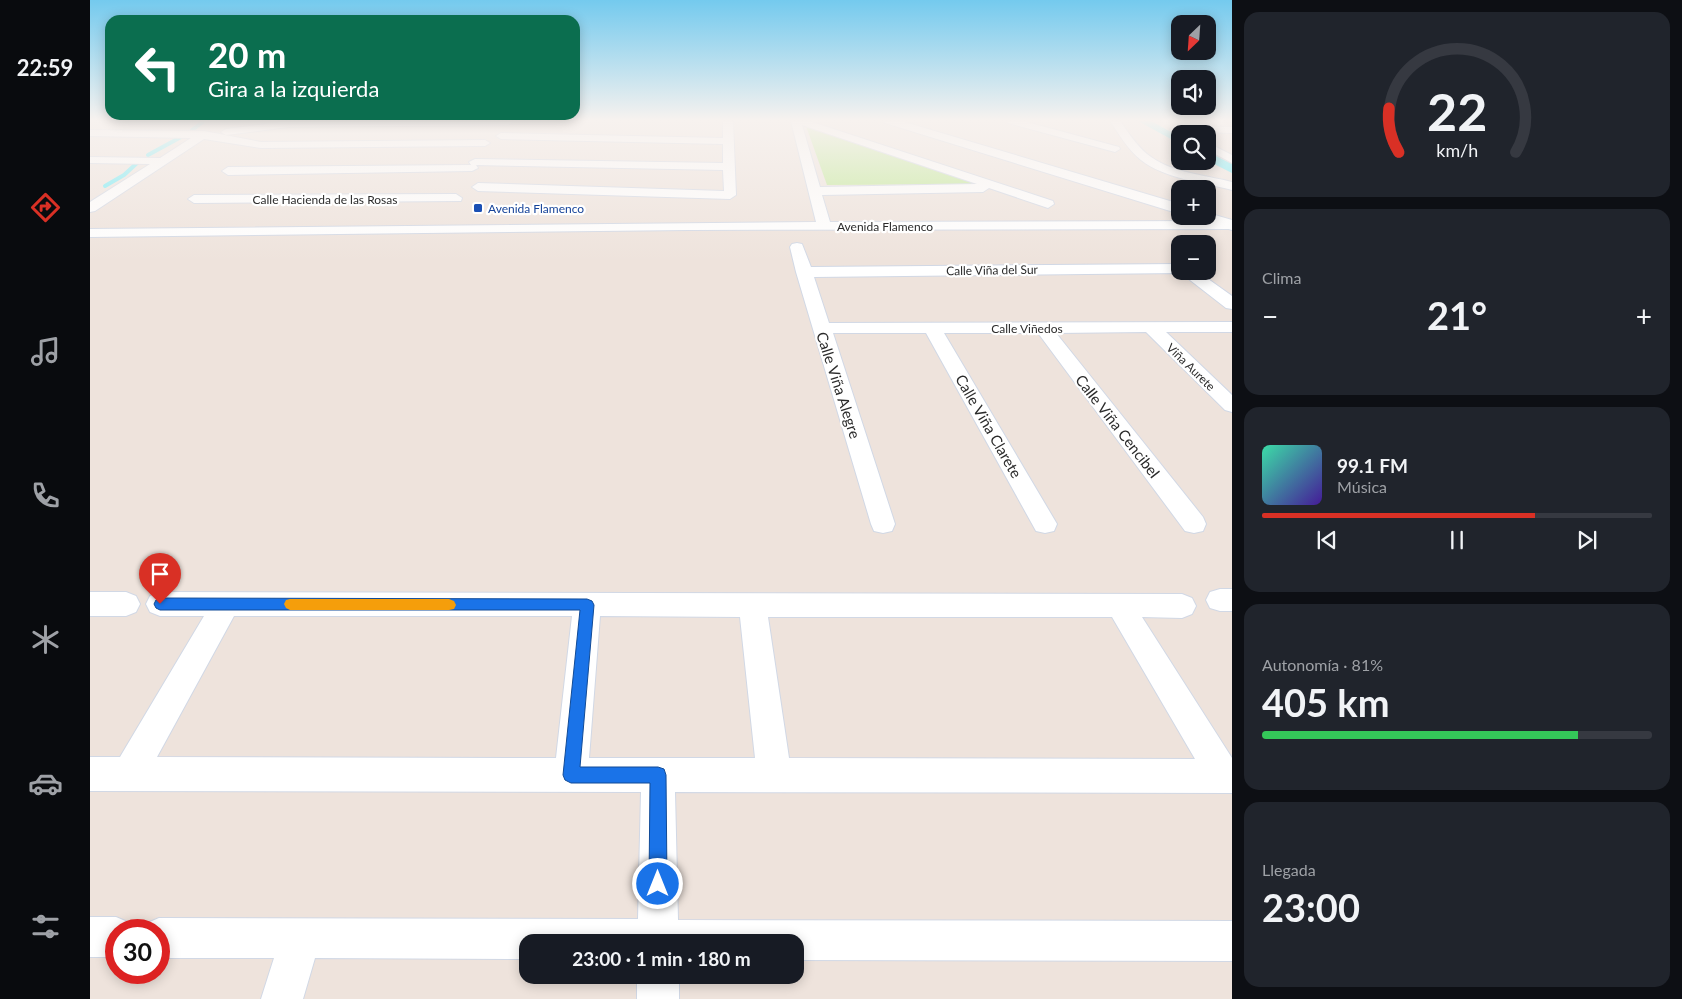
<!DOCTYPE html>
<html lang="es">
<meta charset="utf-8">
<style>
body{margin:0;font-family:Lato,sans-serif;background:#20242c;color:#f1f3f6;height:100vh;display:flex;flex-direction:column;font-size:19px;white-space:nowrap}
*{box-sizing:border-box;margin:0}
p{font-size:16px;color:#9ea1a6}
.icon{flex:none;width:28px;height:28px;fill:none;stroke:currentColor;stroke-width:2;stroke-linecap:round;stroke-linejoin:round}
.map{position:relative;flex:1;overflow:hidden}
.side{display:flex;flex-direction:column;gap:12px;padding:12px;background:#0d0f14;width:450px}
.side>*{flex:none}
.guide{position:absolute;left:15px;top:15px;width:475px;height:105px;border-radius:15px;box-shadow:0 2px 12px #0003;background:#0b6e4f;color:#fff;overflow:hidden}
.needle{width:32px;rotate:205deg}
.fabs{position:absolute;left:1081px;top:15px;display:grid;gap:10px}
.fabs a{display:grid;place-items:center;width:45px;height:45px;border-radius:10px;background:#171b24;box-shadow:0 2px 12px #0003;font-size:25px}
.speed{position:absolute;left:15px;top:919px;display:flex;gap:10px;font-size:25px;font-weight:700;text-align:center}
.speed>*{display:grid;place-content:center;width:65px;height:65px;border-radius:50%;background:#171b24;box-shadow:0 2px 12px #0003;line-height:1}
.speed .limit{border:8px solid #d22;background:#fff;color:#111}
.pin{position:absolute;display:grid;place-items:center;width:42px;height:42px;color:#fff;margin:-51px -21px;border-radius:50% 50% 50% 0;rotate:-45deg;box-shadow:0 0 5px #0007}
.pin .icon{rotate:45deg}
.me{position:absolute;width:55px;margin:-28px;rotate:0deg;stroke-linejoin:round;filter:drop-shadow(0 0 4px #0008)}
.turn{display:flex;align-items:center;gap:18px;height:105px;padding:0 20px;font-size:22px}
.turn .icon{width:65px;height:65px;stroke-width:2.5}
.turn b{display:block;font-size:35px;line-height:42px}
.big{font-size:38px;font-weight:700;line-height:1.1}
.side .widget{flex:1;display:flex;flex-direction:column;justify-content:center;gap:8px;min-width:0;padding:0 18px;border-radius:15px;background:#20242c}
.side .dial{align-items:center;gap:0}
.dial svg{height:130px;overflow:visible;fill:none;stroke:#363941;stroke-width:7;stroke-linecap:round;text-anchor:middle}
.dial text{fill:#f1f3f6;stroke:none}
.song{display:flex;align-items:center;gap:15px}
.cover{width:60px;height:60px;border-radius:8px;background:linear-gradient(135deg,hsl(160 70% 55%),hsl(260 70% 35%))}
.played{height:5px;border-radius:2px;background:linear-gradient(90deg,#d93025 70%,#363941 70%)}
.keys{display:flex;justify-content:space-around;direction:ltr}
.heat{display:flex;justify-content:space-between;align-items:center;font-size:28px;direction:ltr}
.charge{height:8px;border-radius:4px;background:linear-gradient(90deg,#34c759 81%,#363941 0)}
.trip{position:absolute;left:429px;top:934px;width:285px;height:50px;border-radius:15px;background:#171b24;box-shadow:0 2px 12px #0003;font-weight:700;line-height:50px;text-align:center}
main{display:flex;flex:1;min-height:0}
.tab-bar{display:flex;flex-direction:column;width:90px;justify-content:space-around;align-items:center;background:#090b0e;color:#9ea1a6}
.tab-bar .icon{width:35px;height:35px}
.tab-bar .current{color:#d93025}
.tab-bar b{font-size:22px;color:#f1f3f6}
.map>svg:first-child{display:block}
.green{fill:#c0e994}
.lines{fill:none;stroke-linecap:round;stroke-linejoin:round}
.stream{stroke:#67ecf8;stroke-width:4}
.canal{fill:#67ecf8;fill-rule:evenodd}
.minor-casing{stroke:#d1d8e5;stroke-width:2}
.tertiary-casing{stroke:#d1d8e5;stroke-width:2}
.minor{fill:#fff;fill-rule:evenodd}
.tertiary{fill:#fff;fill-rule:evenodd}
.route{fill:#1a73e8;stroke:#114b97}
.slow{fill:#f59e0b}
.transit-dot{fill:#1a4fb4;stroke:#fff;stroke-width:2}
.labels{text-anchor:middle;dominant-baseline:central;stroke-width:4.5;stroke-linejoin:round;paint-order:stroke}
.far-street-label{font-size:12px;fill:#2b2b2b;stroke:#fff}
.far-transit-label{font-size:12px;fill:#164399;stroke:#fff;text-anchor:start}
.street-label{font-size:15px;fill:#2b2b2b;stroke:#fff}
</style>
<main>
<nav class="tab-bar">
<b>22:59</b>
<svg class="icon current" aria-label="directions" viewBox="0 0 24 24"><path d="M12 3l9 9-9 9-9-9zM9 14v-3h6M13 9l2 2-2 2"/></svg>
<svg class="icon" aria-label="music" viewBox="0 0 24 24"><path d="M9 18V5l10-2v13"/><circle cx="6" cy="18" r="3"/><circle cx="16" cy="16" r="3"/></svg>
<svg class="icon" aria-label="phone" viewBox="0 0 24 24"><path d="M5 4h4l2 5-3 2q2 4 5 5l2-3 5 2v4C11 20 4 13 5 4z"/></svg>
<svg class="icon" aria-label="climate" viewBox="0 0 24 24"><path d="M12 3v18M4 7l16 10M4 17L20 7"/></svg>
<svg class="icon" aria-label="car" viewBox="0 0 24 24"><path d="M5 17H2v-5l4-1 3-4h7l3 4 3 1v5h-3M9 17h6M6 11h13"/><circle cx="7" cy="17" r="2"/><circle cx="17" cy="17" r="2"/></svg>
<svg class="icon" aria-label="filters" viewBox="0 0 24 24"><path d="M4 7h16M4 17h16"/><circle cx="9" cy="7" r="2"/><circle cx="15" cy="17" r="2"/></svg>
</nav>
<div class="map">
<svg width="1142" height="999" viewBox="0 0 1142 999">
<rect width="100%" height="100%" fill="#eee3dc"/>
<!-- green -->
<path class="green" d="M716 126 886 184 737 185Z"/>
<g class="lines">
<!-- stream -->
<path class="stream" d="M102 130 114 121
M58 155 91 137
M15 186 34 175 47 163"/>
<!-- canal -->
<path class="canal" d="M1048 121H1061L1090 137V144Z
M1118 152 1142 164V173L1118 161Z"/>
<!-- minor casing -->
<g class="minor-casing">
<path id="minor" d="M198 121H422L423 122 418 125 198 127 136 135 131 132 136 129Z
M633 121H643L646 195 640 199 388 191 382 187 388 183 634 191 633 170 386 165 388 168 382 171 138 175 132 171 138 167 381 165 379 162 385 159 633 163V144L411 139 406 136 411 133 633 138Z
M701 121H719L963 201 964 204 958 208 899 188 893 192 732 195 740 222 1142 221V229L598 230 0 237V229L726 222ZM712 125 887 184 730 187Z
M917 121H933L1029 147 1030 149 1025 152 918 123Z
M1020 121H1030C1038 132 1046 145 1057 154 1080 173 1115 175 1142 182V190C1113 182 1075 179 1051 160 1038 150 1029 134 1020 121Z
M1085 126 1142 127V133L1081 131 1080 129Z
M0 130 114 131 171 142 395 140 400 143 395 146 171 148 114 139 5 211 0 212V202L60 164 0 163V157L70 158 101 138 0 136Z
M1118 143 1142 155V163L1118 150Z
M366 194 372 198 371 201 104 203 98 199 104 195Z
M707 243 712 244 721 267 1090 264V271H1107L1142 296V309L1136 308 1091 273 724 277 739 323 1142 322V332H1076L1142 395V412L1135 410 1056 332 966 333 1113 517 1116 524 1113 531 1104 533 1095 531 948 333H854L967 524 964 531 955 533 946 531 836 333H743L805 524 802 531 793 533 784 531 781 524 706 272 700 247 702 244Z
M1130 589H1142V611H1130L1120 608 1116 600 1120 592Z
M0 592H36L46 596 50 604 46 612 36 616H0Z
M70 592 1092 594 1102 598 1106 606 1102 614 1092 618 1052 617 1142 758V793L585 792 588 920 1142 921V961L705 960V942H438V959L225 958 213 999H171L184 958H69V930H52L55 924 69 918 548 919 551 792 0 791V757H30L114 616H70L60 612 56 604 60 596ZM144 616H482L466 758 67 757ZM510 616 650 617 665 758H499ZM678 617H1022L1105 759 699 758Z
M0 917H26L40 923 43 930H26V957H0Z
M547 975H589V999H547Z"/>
</g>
<!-- tertiary casing -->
<g class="tertiary-casing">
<path id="tertiary" d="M793 121H811L1090 204V214L795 123Z
M1118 213 1142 220V230L1107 219 1104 216H1118Z"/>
</g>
<!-- minor -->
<use href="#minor" class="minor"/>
<!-- tertiary -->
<use href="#tertiary" class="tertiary"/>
</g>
<!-- sky -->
<linearGradient id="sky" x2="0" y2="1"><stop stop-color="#74caee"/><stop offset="0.46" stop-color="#f7f2ef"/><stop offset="1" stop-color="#f7f2ef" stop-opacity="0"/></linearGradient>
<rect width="1142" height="261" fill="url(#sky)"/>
<!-- route -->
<path class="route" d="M70 598 497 599 502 601 504 605 490 767H568L574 769 576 775 577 884 575 891 568 894 562 891 559 884 560 783H481L475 780 473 775 490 610H70L66 608 64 604 66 600Z"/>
<!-- slow -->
<path class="slow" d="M200 599H359L364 601 366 605 364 609 359 610H200L196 608 194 604 196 600Z"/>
<!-- markers -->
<rect class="transit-dot" x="383" y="203" width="10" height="10" rx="2.5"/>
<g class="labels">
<!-- far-street labels -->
<g class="far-street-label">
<text x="235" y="199">Calle Hacienda de las Rosas</text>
<text x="795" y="226">Avenida Flamenco</text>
<text transform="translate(902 270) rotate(-1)">Calle Viña del Sur</text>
<text x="937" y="328">Calle Viñedos</text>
<text transform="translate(1101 367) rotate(44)">Viña Aurete</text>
</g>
<!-- far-transit labels -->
<g class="far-transit-label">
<text x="398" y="208">Avenida Flamenco</text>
</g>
<!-- street labels -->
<g class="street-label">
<text transform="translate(749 385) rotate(72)">Calle Viña Alegre</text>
<text transform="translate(899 426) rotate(60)">Calle Viña Clarete</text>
<text transform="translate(1028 426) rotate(52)">Calle Viña Cencibel</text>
</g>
</g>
</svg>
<div class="fabs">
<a><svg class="needle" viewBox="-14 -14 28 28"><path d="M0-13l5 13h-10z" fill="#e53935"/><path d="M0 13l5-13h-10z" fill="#9ea1a6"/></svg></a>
<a><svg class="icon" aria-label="sound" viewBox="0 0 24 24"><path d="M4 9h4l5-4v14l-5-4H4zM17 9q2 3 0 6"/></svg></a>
<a><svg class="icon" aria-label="search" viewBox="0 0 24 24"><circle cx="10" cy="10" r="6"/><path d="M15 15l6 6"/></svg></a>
<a>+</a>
<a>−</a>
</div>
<div class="speed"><div class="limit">30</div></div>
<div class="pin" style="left:70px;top:604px;background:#d93025"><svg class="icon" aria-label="arrive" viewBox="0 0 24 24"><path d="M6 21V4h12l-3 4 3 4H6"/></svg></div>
<svg class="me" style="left:568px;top:884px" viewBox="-20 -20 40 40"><circle r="17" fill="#1a73e8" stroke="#fff" stroke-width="3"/><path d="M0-11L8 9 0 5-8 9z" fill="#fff"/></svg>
<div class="trip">23:00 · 1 min · 180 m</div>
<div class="guide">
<div class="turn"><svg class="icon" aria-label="left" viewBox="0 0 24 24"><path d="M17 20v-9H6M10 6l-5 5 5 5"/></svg><div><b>20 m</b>Gira a la izquierda</div></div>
</div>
</div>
<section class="side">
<div class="widget dial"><svg viewBox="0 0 100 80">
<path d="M14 69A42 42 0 1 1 86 69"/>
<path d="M14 69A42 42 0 0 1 8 42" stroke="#d93025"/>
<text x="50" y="56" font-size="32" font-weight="700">22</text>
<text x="50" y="72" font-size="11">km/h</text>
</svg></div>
<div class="widget"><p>Clima</p>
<div class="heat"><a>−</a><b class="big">21°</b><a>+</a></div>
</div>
<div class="widget">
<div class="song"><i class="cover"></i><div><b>99.1 FM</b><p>Música</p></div></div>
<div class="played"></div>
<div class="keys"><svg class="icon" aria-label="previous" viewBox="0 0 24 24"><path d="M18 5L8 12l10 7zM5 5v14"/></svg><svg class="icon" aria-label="pause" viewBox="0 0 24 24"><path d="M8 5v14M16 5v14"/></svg><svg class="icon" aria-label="next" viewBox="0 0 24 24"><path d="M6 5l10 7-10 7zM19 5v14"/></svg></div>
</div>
<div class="widget"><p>Autonomía · 81%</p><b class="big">405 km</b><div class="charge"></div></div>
<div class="widget"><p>Llegada</p><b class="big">23:00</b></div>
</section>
</main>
